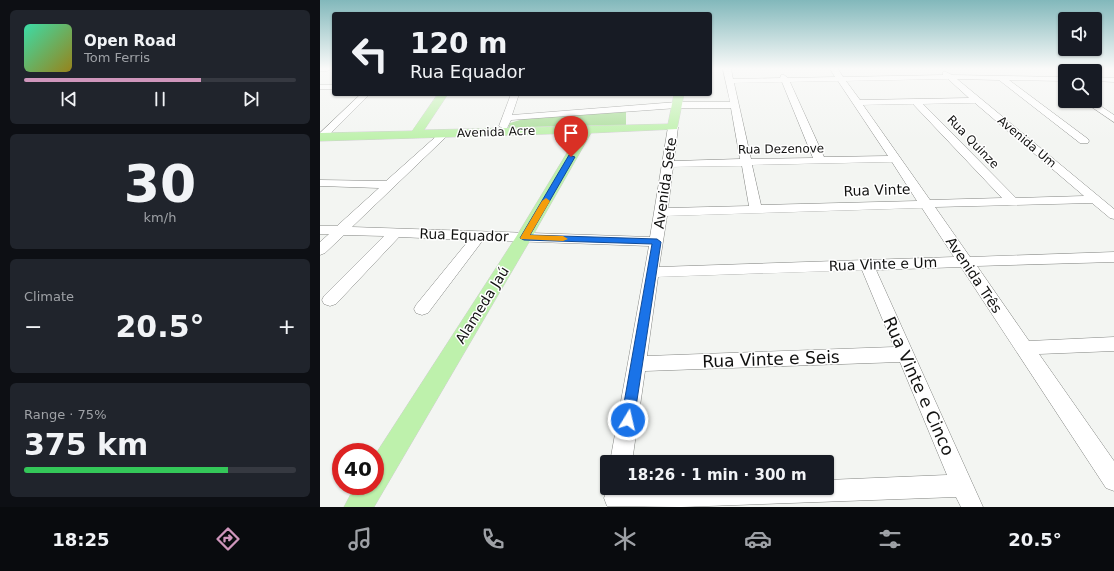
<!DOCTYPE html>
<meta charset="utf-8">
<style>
body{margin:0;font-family:"DejaVu Sans",sans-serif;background:#20242c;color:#f1f3f6;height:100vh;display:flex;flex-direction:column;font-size:15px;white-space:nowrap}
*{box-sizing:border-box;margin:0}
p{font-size:13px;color:#9ea1a6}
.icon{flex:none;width:22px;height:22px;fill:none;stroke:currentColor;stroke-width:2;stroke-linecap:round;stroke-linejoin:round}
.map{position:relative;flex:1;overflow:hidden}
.panel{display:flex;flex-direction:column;gap:10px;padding:10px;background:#0d0f14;width:320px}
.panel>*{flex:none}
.top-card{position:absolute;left:12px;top:12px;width:380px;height:84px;border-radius:4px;box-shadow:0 1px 3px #0004;background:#171b24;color:#f1f3f6;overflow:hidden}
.fabs{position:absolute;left:738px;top:12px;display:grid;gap:8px}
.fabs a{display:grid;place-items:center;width:44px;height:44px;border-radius:4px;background:#171b24;box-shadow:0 1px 3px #0004;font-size:20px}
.speed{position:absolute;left:12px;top:443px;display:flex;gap:8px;font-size:20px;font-weight:700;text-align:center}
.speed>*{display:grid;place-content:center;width:52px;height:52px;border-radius:50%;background:#171b24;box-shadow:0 1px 3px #0004;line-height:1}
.speed .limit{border:6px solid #d22;background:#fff;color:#111}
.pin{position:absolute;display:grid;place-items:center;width:34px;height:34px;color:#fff;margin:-41px -17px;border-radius:50% 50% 50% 0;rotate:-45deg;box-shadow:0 0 4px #0007}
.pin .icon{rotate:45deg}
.me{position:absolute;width:44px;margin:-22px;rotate:9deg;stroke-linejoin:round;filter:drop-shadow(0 0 3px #0008)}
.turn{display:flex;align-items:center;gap:14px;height:84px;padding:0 12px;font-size:18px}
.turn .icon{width:52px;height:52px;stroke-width:2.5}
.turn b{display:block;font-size:28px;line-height:34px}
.big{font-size:30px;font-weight:700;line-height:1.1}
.panel .tile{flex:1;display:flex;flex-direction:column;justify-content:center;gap:6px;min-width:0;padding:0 14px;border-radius:6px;background:#20242c}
.panel .dial{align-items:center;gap:0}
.dial b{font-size:52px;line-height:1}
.song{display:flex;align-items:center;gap:12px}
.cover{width:48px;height:48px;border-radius:6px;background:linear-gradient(135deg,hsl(160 70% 55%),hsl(50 70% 35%))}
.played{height:4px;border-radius:2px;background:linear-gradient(90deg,#cf96bc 65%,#363941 65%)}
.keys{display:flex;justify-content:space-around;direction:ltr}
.heat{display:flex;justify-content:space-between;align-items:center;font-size:22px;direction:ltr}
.charge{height:6px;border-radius:3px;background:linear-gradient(90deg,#34c759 75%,#363941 0)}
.trip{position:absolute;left:280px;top:455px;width:234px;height:40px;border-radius:4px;background:#171b24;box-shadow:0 1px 3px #0004;font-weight:700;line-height:40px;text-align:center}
.menu{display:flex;height:64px;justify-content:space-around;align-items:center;background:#090b0e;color:#9ea1a6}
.menu .icon{width:28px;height:28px}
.menu .on{color:#cf96bc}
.menu b{font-size:18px;color:#f1f3f6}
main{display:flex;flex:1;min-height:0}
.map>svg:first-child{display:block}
.green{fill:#abde9a}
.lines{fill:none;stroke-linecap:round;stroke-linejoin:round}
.minor-casing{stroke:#838582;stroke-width:1}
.major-casing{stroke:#cfcfcf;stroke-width:1}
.minor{fill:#fff;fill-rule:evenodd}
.major{fill:#bef1ac;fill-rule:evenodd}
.route{fill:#1a73e8;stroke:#114b97}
.slow{fill:#f59e0b}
.labels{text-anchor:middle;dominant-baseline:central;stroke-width:3;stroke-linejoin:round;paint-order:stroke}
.far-street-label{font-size:12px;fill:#111110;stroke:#fff}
.street-label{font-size:14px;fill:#111110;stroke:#fff}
.near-street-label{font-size:17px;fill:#111110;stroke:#fff}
</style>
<main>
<section class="panel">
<div class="tile">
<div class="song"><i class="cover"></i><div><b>Open Road</b><p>Tom Ferris</p></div></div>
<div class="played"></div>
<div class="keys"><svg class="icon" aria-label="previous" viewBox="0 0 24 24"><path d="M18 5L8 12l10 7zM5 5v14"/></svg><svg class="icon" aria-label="pause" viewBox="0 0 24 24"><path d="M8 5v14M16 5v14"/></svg><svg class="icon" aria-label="next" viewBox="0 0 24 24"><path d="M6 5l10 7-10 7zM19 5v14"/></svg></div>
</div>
<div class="tile dial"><b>30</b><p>km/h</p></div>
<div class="tile"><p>Climate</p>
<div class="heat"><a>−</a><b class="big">20.5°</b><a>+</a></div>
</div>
<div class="tile"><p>Range · 75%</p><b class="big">375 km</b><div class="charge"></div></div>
</section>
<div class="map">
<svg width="794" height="507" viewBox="0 0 794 507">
<rect width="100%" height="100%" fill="#f3f5f2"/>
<!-- green -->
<path class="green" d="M306 111V125L209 127 200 129 188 128 190 123 203 119Z"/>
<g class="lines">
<!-- minor casing -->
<g class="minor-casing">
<path id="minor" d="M0 69H11L7 71H0Z
M403 69H411L413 79 460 78 461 75H464L468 78 515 77 510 69H518L523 77 623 75V72H626L632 75 745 77V81L689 80 768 139 769 141 768 143H760L679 80 637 79 794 209V219L790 218 772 203 615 207 650 257 794 252V262L657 266 709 341 794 337V351L719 354 794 461V491L786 488 641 267 556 270 663 507H641L636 497 361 507 287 506 284 498 287 490 292 488H507V480L627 475 580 362 325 371 312 462H290L329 246 163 240 108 313 102 315 96 313 94 309 96 305 149 240 79 237 16 304 10 306 4 304 2 300 4 296 64 236 24 235 5 253 0 255V242L9 234H0V226H17L59 188 0 186V180L66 181 121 132H127L129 134 127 136 32 227 330 237 348 127 353 124 358 127 354 161 420 159 411 108H357L191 120 187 128 184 129 179 126 191 94H199L192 115 357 102H410ZM628 79 649 98 540 100 526 81ZM518 81 568 156 504 157 470 82ZM462 82 493 158 431 159 414 83ZM655 103 764 196 696 198 603 104ZM593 104 682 198 610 200 543 105ZM572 162 597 201 441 205 432 165ZM422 166 429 206 348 208 353 167ZM602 208 634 257 339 267 347 216ZM542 270 574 347 327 356 338 277Z
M775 77 794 78V82L775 81Z
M0 85H14V89H0Z
M41 94H50L5 139H0V133Z
M763 101H773L794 115V122Z"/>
</g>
<!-- major casing -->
<g class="major-casing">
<path id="major" d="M118 94H128L104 130 348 124 354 94H364L357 129 271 133 212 237 54 507H24L35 486H55V455L196 237 259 133 0 141V133L92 131Z"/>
</g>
<!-- minor -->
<use href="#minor" class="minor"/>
<!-- major -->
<use href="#major" class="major"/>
</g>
<!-- sky -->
<linearGradient id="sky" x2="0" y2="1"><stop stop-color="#82b8bb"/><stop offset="0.49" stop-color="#fafaf9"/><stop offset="1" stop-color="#fafaf9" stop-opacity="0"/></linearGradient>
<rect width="794" height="140" fill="url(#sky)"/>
<!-- route -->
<path class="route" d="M249 155 255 157 210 235 337 239 341 242 314 420 312 424 308 426 303 424 301 420 332 244 204 240 200 238Z"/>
<!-- slow -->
<path class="slow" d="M226 198 230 201 210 235 243 236 248 239 243 241 201 239 200 238 222 201Z"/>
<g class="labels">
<!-- far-street labels -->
<g class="far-street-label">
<text transform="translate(176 132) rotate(-2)">Avenida Acre</text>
<text transform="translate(653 142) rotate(46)">Rua Quinze</text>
<text transform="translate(707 142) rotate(40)">Avenida Um</text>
<text transform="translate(461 149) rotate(-1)">Rua Dezenove</text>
</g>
<!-- street labels -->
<g class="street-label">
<text transform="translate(345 183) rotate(-82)">Avenida Sete</text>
<text transform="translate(557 190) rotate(-2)">Rua Vinte</text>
<text transform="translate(144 235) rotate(2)">Rua Equador</text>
<text transform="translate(563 264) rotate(-2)">Rua Vinte e Um</text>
<text transform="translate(654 275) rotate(56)">Avenida Três</text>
<text transform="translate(162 305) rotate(-58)">Alameda Jaú</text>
</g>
<!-- near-street labels -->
<g class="near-street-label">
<text transform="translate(451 359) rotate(-2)">Rua Vinte e Seis</text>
<text transform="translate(599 386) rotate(66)">Rua Vinte e Cinco</text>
</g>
</g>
</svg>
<div class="fabs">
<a><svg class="icon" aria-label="sound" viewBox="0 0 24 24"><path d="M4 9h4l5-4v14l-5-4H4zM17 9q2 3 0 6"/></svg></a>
<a><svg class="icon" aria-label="search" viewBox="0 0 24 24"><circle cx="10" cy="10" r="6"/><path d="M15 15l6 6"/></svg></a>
</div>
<div class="speed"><div class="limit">40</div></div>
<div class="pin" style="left:251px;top:157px;background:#d93025"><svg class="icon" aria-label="arrive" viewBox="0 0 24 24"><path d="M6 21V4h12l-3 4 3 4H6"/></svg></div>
<svg class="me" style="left:308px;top:420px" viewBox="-20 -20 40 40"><circle r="17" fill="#1a73e8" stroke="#fff" stroke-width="3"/><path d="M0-11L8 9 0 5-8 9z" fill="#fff"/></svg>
<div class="trip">18:26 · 1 min · 300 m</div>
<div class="top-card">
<div class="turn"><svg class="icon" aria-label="left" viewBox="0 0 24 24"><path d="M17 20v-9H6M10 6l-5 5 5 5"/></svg><div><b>120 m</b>Rua Equador</div></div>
</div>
</div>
</main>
<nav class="menu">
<b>18:25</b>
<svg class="icon on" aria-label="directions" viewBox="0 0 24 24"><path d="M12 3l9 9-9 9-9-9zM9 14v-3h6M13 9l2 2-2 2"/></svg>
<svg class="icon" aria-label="music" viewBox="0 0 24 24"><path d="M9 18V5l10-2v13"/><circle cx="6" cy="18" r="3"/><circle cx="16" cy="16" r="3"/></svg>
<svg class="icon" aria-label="phone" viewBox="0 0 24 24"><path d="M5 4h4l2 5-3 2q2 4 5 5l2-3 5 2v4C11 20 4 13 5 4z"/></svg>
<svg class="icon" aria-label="climate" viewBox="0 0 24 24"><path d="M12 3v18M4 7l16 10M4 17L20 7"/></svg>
<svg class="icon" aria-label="car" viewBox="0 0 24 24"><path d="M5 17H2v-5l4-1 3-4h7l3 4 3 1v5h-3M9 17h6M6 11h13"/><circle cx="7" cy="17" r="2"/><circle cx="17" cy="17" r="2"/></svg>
<svg class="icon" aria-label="filters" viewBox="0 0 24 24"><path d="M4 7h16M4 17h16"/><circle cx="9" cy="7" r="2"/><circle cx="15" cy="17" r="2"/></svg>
<b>20.5°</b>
</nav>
